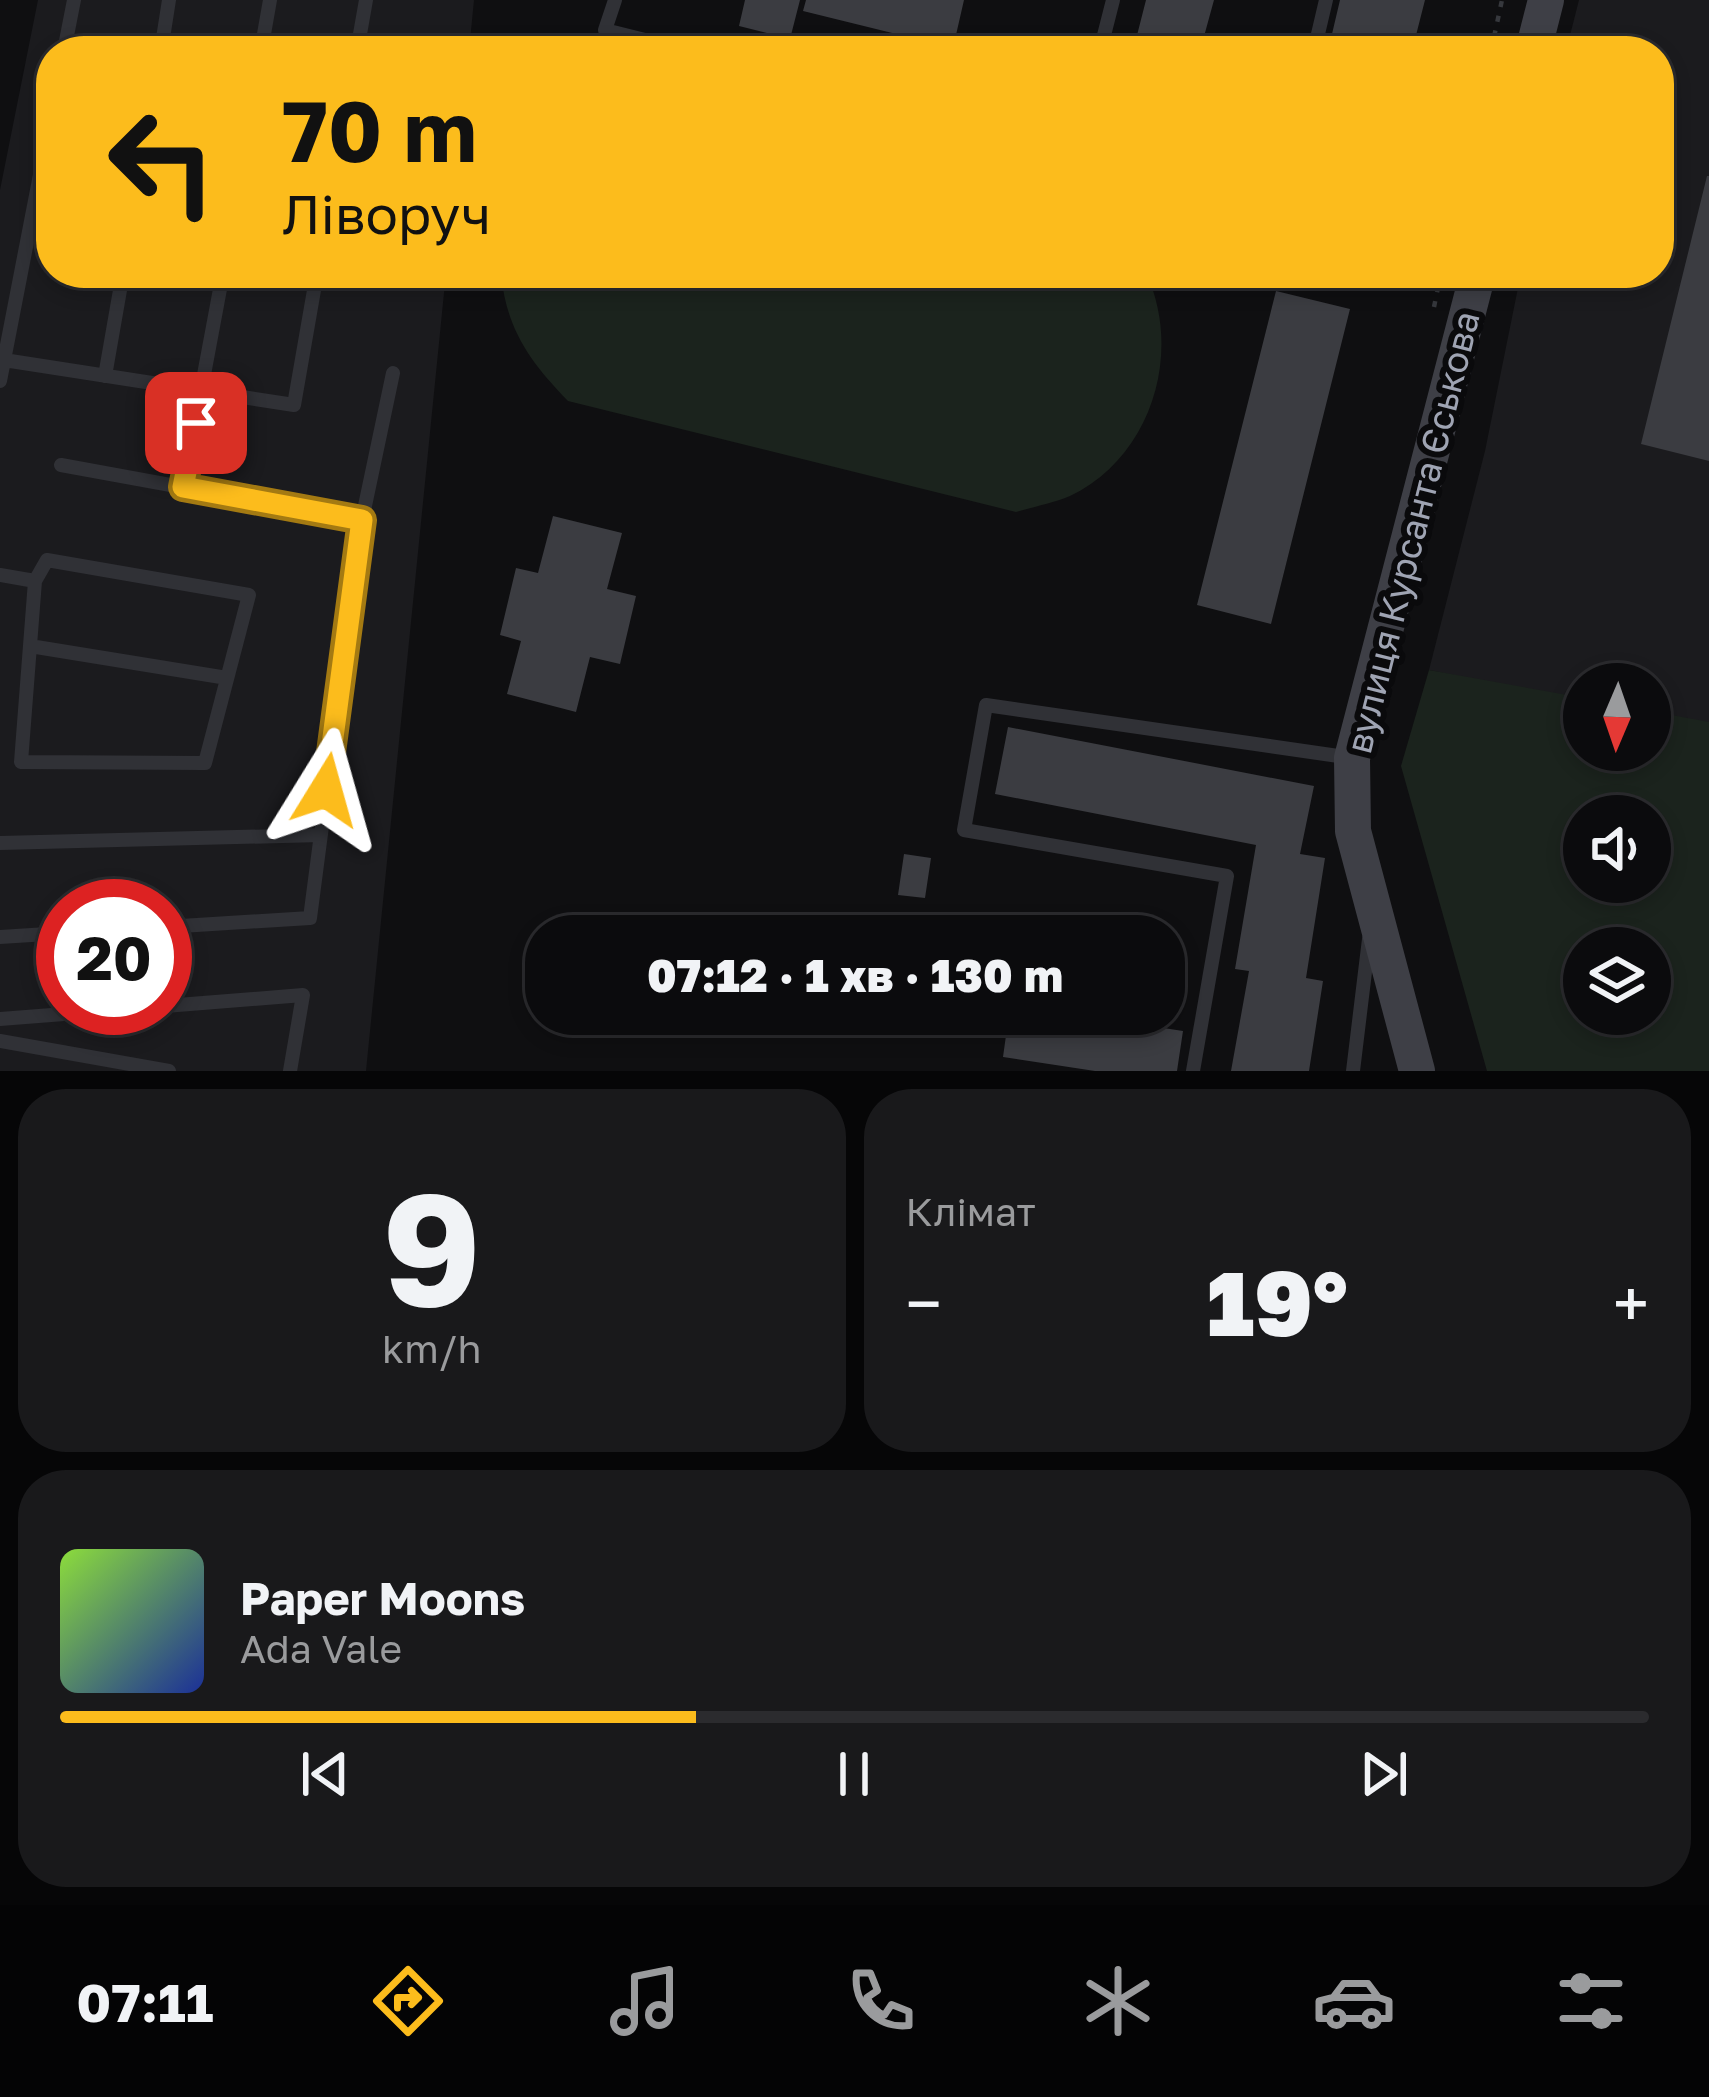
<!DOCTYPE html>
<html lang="uk">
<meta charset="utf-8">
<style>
body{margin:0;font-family:"Golos Text",sans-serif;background:#19191b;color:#f1f3f6;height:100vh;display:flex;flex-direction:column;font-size:45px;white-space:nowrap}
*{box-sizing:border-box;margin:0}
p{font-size:39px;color:#9a9b9d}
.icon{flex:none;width:66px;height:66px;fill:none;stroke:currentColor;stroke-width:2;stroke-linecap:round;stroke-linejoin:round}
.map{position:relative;height:1071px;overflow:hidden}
.panel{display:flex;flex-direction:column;gap:18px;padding:18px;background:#060607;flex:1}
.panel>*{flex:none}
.banner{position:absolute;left:36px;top:36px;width:1638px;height:252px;border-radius:48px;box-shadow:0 6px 18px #0003,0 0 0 3px #2b2b2e;background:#fcbc1c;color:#111;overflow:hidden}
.needle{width:78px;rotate:182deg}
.tools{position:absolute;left:1563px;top:663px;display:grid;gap:24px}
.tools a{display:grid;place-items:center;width:108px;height:108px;border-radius:50%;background:#0b0b0d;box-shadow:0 6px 18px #0003,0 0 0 3px #2b2b2e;font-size:60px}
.speed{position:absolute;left:36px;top:879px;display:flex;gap:24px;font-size:60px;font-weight:700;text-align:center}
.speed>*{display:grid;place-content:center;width:156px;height:156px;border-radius:50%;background:#0b0b0d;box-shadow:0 6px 18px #0003,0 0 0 3px #2b2b2e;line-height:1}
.speed .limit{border:18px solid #d22;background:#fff;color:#111}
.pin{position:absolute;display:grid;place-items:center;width:102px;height:102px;color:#fff;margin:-51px;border-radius:24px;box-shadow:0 6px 18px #0006}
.me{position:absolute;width:132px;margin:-66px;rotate:8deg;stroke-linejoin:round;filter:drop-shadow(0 0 9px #0008)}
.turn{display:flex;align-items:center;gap:42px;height:252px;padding:0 48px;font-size:54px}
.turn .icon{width:156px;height:156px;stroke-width:2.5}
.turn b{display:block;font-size:84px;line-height:102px}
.big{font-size:90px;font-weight:800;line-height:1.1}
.panel .widget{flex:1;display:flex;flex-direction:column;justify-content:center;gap:18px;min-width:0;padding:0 42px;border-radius:48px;background:#19191b}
.panel .dial{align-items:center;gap:0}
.dial b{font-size:156px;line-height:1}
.song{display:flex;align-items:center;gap:36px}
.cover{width:144px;height:144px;border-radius:18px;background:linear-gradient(135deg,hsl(90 70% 55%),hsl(230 70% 35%))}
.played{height:12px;border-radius:6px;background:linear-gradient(90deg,#fcbc1c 40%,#2b2b2e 40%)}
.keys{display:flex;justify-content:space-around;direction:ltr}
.heat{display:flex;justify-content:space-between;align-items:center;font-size:66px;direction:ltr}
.panel .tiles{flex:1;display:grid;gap:18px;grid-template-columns:1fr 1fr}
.widget:last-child{grid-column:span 2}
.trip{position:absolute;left:525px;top:915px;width:660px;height:120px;border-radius:48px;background:#0b0b0d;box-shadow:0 6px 18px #0003,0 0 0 3px #2b2b2e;font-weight:800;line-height:120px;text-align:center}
.tab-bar{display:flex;height:192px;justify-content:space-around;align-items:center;background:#040405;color:#9a9b9d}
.tab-bar .icon{width:84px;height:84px}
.tab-bar .selected{color:#fcbc1c}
.tab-bar b{font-size:54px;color:#f1f3f6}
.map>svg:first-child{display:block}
.built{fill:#1b1b1e;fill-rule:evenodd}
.green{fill:#1b231d;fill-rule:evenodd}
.building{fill:#3b3c41}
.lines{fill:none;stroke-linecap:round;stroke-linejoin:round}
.path{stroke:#36383d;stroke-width:4.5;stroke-dasharray:6 9;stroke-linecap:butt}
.lane{stroke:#303136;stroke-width:14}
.secondary{stroke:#3e3f46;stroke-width:36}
.route-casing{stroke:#a47a12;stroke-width:30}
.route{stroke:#fcbc1c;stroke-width:21}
.labels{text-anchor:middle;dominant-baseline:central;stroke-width:12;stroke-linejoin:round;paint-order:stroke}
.street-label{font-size:36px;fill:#9fa4b3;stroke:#0a0a0c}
</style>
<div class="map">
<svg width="1709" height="1071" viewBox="0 0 1709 1071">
<rect width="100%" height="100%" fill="#0f0f11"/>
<!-- built -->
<path class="built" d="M38 0H474L469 51H51V273H446L366 1071H0V190ZM63 906H165V1008H63Z
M1579 0H1709V724L1650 714V684H1584V702L1429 670 1485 451 1521 273H1659V51H1566Z"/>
<!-- green -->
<path class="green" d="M501 273H1146C1183 352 1152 457 1070 496 1053 503 1033 507 1016 512L568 401C530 362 506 329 501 273Z
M1429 670 1584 698V750H1650V711L1709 722V1071H1487L1401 766ZM1584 816H1650V882H1584ZM1584 948H1650V1014H1584Z"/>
<!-- building -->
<path class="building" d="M745 0H800L790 39 739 26Z
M806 0H964L953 48 803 11Z
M1146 0H1214L1200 51H1133Z
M1340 0H1425L1412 51H1328Z
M1707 176H1709V461L1641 444Z
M1276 291 1350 309 1271 624 1197 605Z
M553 516 622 533 607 589 636 596 620 664 590 657 576 712 507 694 521 641 500 635 516 568 538 573Z
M1008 727 1314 786 1300 854 1325 858 1306 978 1323 981 1309 1071H1231L1249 971 1235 969 1256 845 995 794Z
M904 854 931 858 925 898 898 895Z
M804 1014H938L934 1038Z
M1009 1014H1073L1183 1031 1177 1071H1095L1003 1057Z"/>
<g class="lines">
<!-- path -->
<path class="path" d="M1491 51 1502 0
M1434 307 1441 273"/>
<!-- lane -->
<path class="lane" d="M615 0 605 30 689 51
M64 51 74 0
M161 51 169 0
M261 51 270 0
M357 51 366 0
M1100 51 1113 0
M1314 51 1326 0
M4 360 294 405 317 273
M105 376 123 273
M0 381 51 118
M61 465 362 520 393 373
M183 487 223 273
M0 575 35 581 21 762 205 763 249 595 47 560 35 581
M30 646 227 678
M0 843 321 835
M165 927 310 918 362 520
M0 937 63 933
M165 1006 303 995 290 1071
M0 1019 141 1008
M0 1041 169 1071
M1193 1071 1227 876 964 830 986 705 1352 758
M1353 1071 1369 939"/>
<!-- secondary -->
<path class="secondary" d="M1533 51 1546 0
M1417 1071 1353 831 1352 758 1478 273"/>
</g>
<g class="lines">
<!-- route casing -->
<g class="route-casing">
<path id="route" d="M196 423 183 487 362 520 326 790"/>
</g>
<!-- route -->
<use href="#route" class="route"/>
</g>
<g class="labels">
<!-- street labels -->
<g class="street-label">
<text transform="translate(1412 532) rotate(-76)">вулиця Курсанта Єськова</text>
</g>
</g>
</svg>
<div class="tools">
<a><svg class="needle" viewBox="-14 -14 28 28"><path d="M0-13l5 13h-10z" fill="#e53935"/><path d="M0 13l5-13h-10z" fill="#9a9b9d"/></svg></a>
<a><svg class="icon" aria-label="sound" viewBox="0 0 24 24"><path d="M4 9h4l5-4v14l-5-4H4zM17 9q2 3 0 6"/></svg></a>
<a><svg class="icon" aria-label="layers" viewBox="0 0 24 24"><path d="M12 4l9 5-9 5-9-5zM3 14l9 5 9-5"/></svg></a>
</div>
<div class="speed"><div class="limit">20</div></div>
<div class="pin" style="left:196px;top:423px;background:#d93025"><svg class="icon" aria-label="arrive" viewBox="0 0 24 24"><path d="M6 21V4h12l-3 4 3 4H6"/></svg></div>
<svg class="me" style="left:326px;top:790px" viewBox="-20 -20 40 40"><path d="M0-17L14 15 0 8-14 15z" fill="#fcbc1c" stroke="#fff" stroke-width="4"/></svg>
<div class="trip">07:12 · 1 хв · 130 m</div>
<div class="banner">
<div class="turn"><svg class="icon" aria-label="left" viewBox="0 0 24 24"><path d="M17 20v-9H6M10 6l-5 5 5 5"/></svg><div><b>70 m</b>Ліворуч</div></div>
</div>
</div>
<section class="panel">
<div class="tiles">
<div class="widget dial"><b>9</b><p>km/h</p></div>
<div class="widget"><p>Клімат</p>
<div class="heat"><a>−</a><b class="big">19°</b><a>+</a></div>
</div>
<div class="widget">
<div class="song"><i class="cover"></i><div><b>Paper Moons</b><p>Ada Vale</p></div></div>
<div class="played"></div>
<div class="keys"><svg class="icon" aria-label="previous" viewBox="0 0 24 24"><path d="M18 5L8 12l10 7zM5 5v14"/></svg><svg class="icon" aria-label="pause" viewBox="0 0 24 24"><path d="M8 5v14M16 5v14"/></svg><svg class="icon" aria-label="next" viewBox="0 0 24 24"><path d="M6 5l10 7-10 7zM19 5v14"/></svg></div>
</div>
</div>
</section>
<nav class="tab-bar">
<b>07:11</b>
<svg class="icon selected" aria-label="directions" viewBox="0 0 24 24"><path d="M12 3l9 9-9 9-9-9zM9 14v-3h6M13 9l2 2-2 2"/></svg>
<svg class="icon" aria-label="music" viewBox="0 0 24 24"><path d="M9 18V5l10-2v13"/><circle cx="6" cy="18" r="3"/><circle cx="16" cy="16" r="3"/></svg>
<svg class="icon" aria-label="phone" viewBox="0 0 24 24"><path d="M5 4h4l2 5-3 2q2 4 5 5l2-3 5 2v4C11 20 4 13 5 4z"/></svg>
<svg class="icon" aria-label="climate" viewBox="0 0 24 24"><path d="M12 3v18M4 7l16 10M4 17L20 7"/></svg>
<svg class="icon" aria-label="car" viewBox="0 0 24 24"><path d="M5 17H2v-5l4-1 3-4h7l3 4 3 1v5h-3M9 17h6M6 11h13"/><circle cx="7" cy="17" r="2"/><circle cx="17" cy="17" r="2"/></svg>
<svg class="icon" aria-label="filters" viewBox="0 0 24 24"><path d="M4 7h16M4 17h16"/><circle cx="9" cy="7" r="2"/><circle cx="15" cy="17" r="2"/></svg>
</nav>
